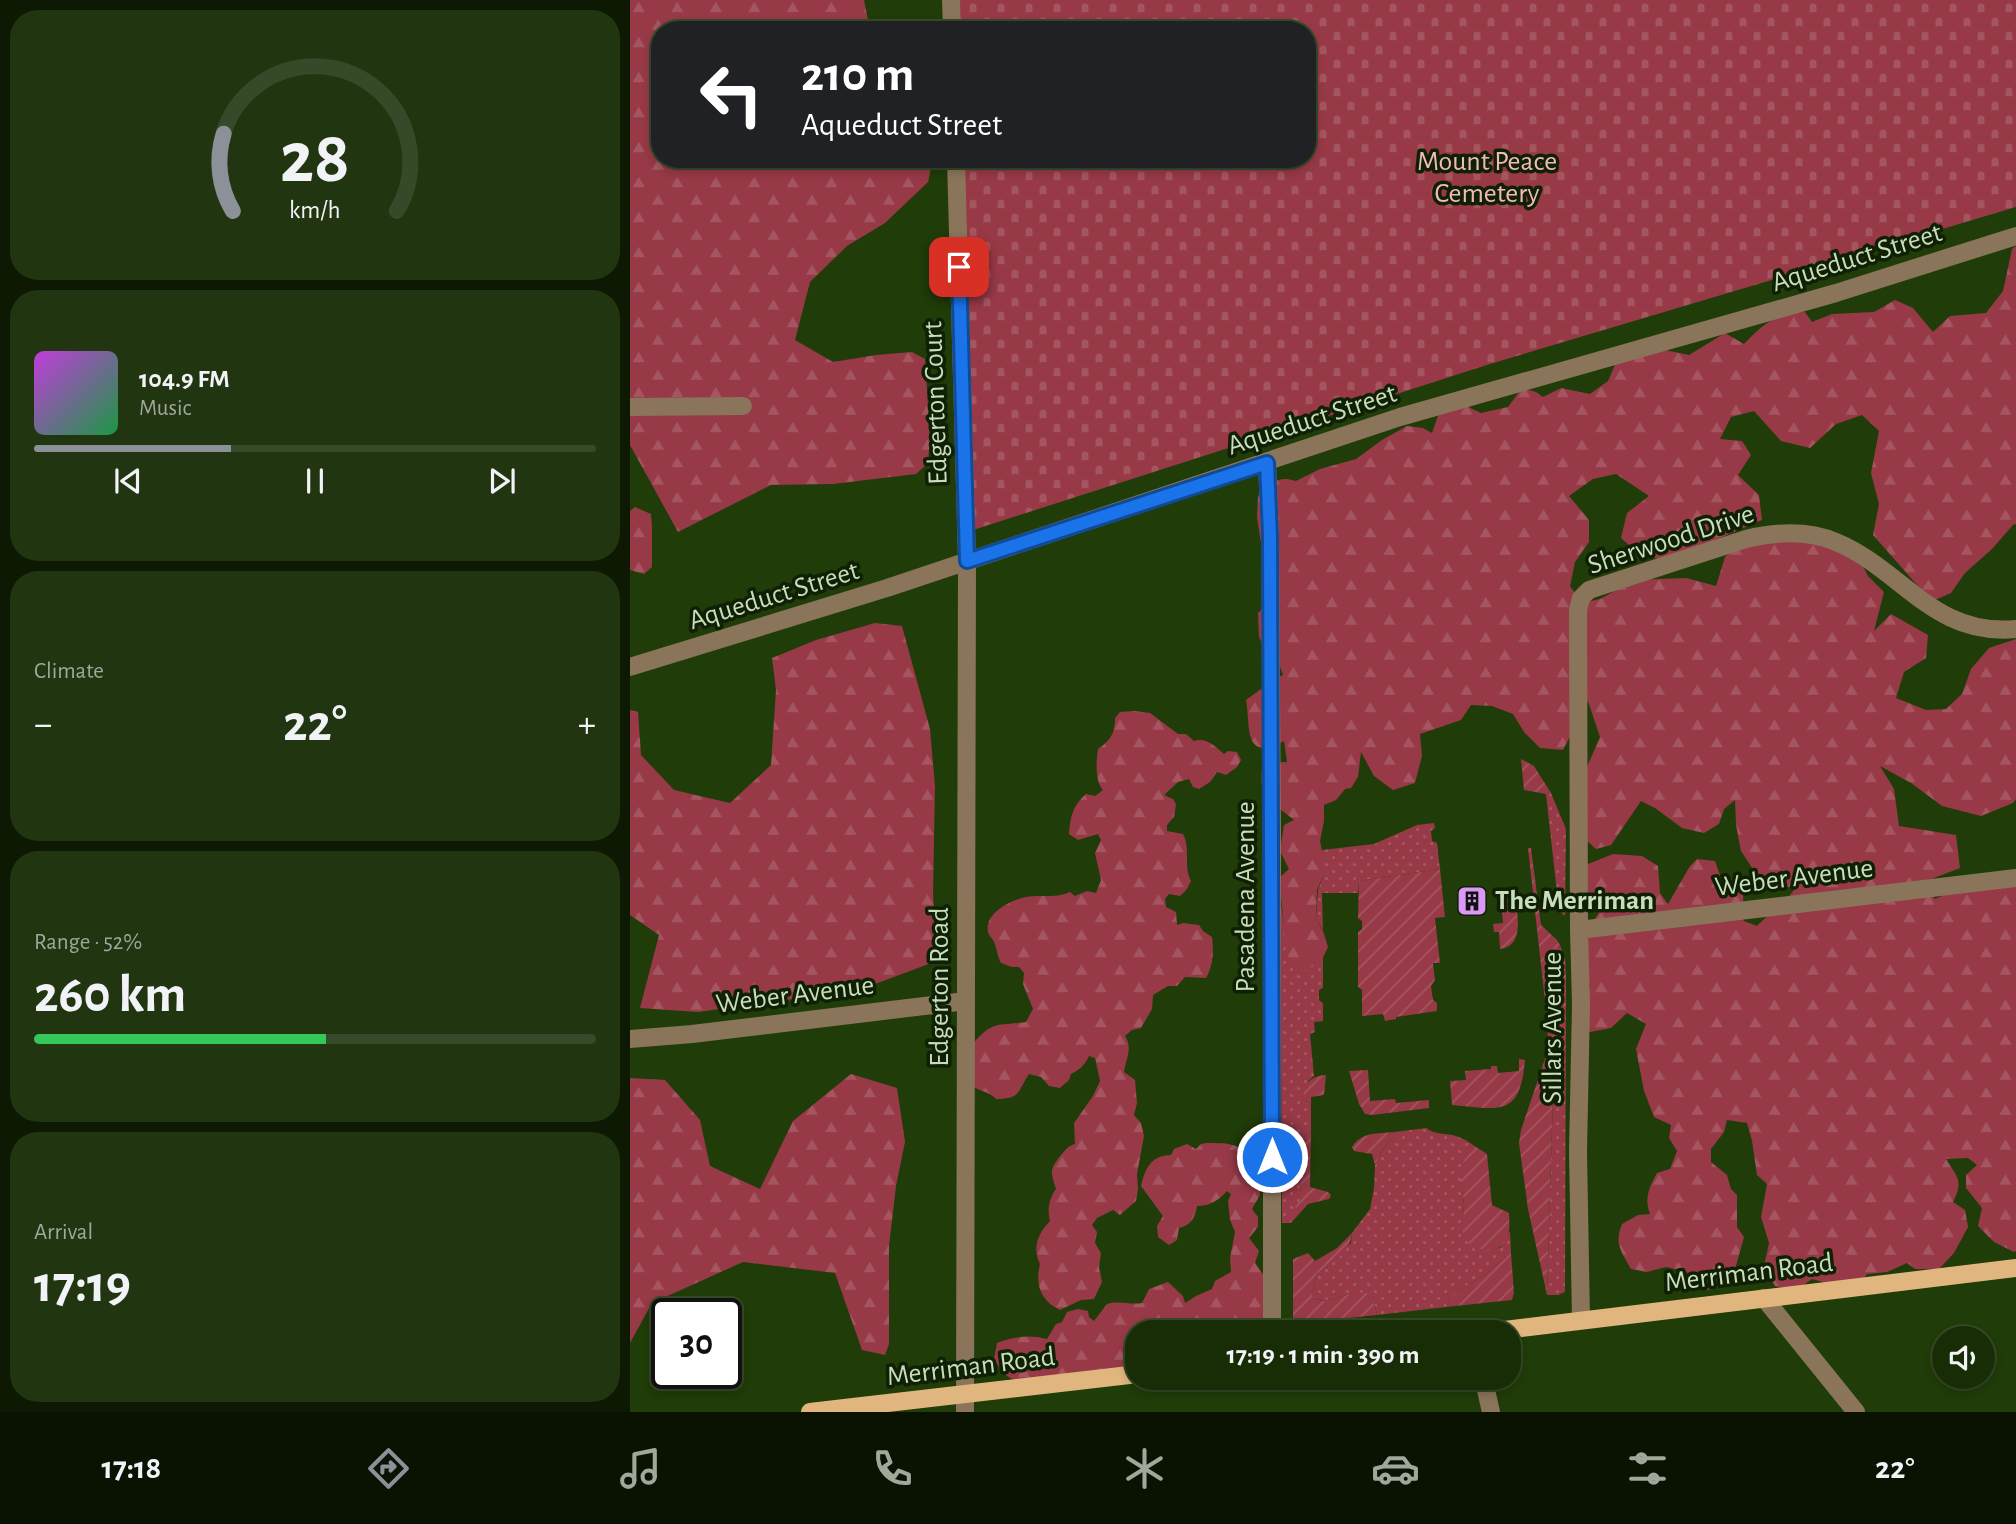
<!DOCTYPE html>
<meta charset="utf-8">
<style>
body{margin:0;font-family:"Alegreya Sans",sans-serif;background:#213510;color:#f1f3f6;height:100vh;display:flex;flex-direction:column;font-size:26px;white-space:nowrap}
*{box-sizing:border-box;margin:0}
p{font-size:23px;color:#9fa89b}
.icon{flex:none;width:38px;height:38px;fill:none;stroke:currentColor;stroke-width:2;stroke-linecap:round;stroke-linejoin:round}
.map{position:relative;flex:1;overflow:hidden}
.sheet{display:flex;flex-direction:column;gap:10px;padding:10px;background:#0d1903;width:630px}
.sheet>*{flex:none}
.hud{position:absolute;left:21px;top:21px;width:665px;height:147px;border-radius:28px;box-shadow:0 4px 10px #0003,0 0 0 2px #364928;background:#202124;color:#fff;overflow:hidden}
.fabs{position:absolute;left:1302px;top:1326px;display:grid;gap:14px}
.fabs a{display:grid;place-items:center;width:63px;height:63px;border-radius:50%;background:#182d06;box-shadow:0 4px 10px #0003,0 0 0 2px #364928;font-size:35px}
.speed{position:absolute;left:21px;top:1298px;display:flex;gap:14px;font-size:35px;font-weight:700;text-align:center}
.speed>*{display:grid;place-content:center;width:91px;height:91px;border-radius:50%;background:#182d06;box-shadow:0 4px 10px #0003,0 0 0 2px #364928;line-height:1}
.speed .limit{border:4px solid #111;border-radius:10px;background:#fff;color:#111}
.pin{position:absolute;display:grid;place-items:center;width:60px;height:60px;color:#fff;margin:-30px;border-radius:14px;box-shadow:0 4px 10px #0006}
.me{position:absolute;width:77px;margin:-38px;rotate:0deg;stroke-linejoin:round;filter:drop-shadow(0 0 5px #0008)}
.turn{display:flex;align-items:center;gap:24px;height:147px;padding:0 35px;font-size:32px}
.turn .icon{width:91px;height:91px;stroke-width:2.5}
.turn b{display:block;font-size:49px;line-height:60px}
.big{font-size:52px;font-weight:700;line-height:1.1}
.sheet .card{flex:1;display:flex;flex-direction:column;justify-content:center;gap:10px;min-width:0;padding:0 24px;border-radius:28px;background:#213510}
.sheet .dial{align-items:center;gap:0}
.dial svg{height:182px;overflow:visible;fill:none;stroke:#364928;stroke-width:7;stroke-linecap:round;text-anchor:middle}
.dial text{fill:#f1f3f6;stroke:none}
.song{display:flex;align-items:center;gap:21px}
.cover{width:84px;height:84px;border-radius:10px;background:linear-gradient(135deg,hsl(290 70% 55%),hsl(140 70% 35%))}
.played{height:7px;border-radius:4px;background:linear-gradient(90deg,#8c9099 35%,#364928 35%)}
.keys{display:flex;justify-content:space-around;direction:ltr}
.heat{display:flex;justify-content:space-between;align-items:center;font-size:38px;direction:ltr}
.charge{height:10px;border-radius:5px;background:linear-gradient(90deg,#34c759 52%,#364928 0)}
.trip{position:absolute;left:495px;top:1320px;width:396px;height:70px;border-radius:28px;background:#182d06;box-shadow:0 4px 10px #0003,0 0 0 2px #364928;font-weight:700;line-height:70px;text-align:center}
.tab-bar{display:flex;height:112px;justify-content:space-around;align-items:center;background:#0a1202;color:#9fa89b}
.tab-bar .icon{width:49px;height:49px}
.tab-bar .current{color:#8c9099}
.tab-bar b{font-size:32px;color:#f1f3f6}
main{display:flex;flex:1;min-height:0}
.map>svg:first-child{display:block}
.grass{fill:url(#grass-dots)}
.forest{fill:url(#forest-firs)}
.cemetery{fill:url(#cemetery-stones)}
.garden{fill:url(#garden-furrows)}
.lines{fill:none;stroke-linecap:round;stroke-linejoin:round}
.minor{stroke:#8a755a;stroke-width:18}
.major{stroke:#e1b67e;stroke-width:18}
.route-casing{stroke:#114b97;stroke-width:18}
.route{stroke:#1a73e8;stroke-width:12}
.labels{text-anchor:middle;dominant-baseline:central;stroke-width:7;stroke-linejoin:round;paint-order:stroke}
.park-label{font-size:28px;fill:#f0b9bc;stroke:#102005}
.street-label{font-size:28px;fill:#c7ddbb;stroke:#102005}
.poi-label{font-size:28px;font-weight:bold;fill:#c7ddbb;stroke:#102005;text-anchor:start}
</style>
<main>
<section class="sheet">
<div class="card dial"><svg viewBox="0 0 100 80">
<path d="M14 69A42 42 0 1 1 86 69"/>
<path d="M14 69A42 42 0 0 1 10 35" stroke="#8c9099"/>
<text x="50" y="56" font-size="32" font-weight="700">28</text>
<text x="50" y="72" font-size="11">km/h</text>
</svg></div>
<div class="card">
<div class="song"><i class="cover"></i><div><b>104.9 FM</b><p>Music</p></div></div>
<div class="played"></div>
<div class="keys"><svg class="icon" aria-label="previous" viewBox="0 0 24 24"><path d="M18 5L8 12l10 7zM5 5v14"/></svg><svg class="icon" aria-label="pause" viewBox="0 0 24 24"><path d="M8 5v14M16 5v14"/></svg><svg class="icon" aria-label="next" viewBox="0 0 24 24"><path d="M6 5l10 7-10 7zM19 5v14"/></svg></div>
</div>
<div class="card"><p>Climate</p>
<div class="heat"><a>−</a><b class="big">22°</b><a>+</a></div>
</div>
<div class="card"><p>Range · 52%</p><b class="big">260 km</b><div class="charge"></div></div>
<div class="card"><p>Arrival</p><b class="big">17:19</b></div>
</section>
<div class="map">
<svg width="1386" height="1412" viewBox="0 0 1386 1412">
<defs>
<pattern id="grass-dots" width="8" height="8" patternUnits="userSpaceOnUse" patternTransform="scale(1.75)"><rect width="8" height="8" fill="#973947"/><path d="M2 2h.1M6 6h.1" fill="none" stroke="#a45560" stroke-width="1.8" stroke-linecap="round"/></pattern>
<pattern id="forest-firs" width="22" height="20" patternUnits="userSpaceOnUse" patternTransform="scale(1.75)"><rect width="22" height="20" fill="#973947"/><path d="M5 1l3.5 6h-7zM16 11l3.5 6h-7z" fill="#a45560"/></pattern>
<pattern id="cemetery-stones" width="16" height="16" patternUnits="userSpaceOnUse" patternTransform="scale(1.75)"><rect width="16" height="16" fill="#973947"/><path d="M2 7V4a2 2 0 0 1 4 0v3zM10 15v-3a2 2 0 0 1 4 0v3z" fill="#a45560"/></pattern>
<pattern id="garden-furrows" width="10" height="10" patternUnits="userSpaceOnUse" patternTransform="scale(1.75)"><rect width="10" height="10" fill="#973947"/><path d="M-1 1l2-2M0 10L10 0M9 11l2-2" fill="none" stroke="#a45560"/></pattern>
</defs>
<rect width="100%" height="100%" fill="#203c08"/>
<!-- grass -->
<path class="grass" d="M921 793 936 829 935 916 929 911 916 794Z
M804 823 805 828 801 831 802 841 807 843 810 869 729 881 728 893H692L693 930 686 919 688 890 693 876 692 850 744 844 787 825Z
M650 896 654 926V943L693 958V988L689 990V1000L693 1003V1021L684 1022 685 1032 680 1034 684 1076 678 1081 676 1100 681 1104V1132L676 1134 671 1142 670 1201 661 1223H652Z
M930 945 935 958 936 976 935 1292 928 1295H917L927 957Z
M796 1128C805 1135 815 1133 826 1136 832 1138 838 1141 843 1145L838 1147 831 1177 834 1206 832 1232 851 1250H861L871 1247 880 1231 881 1253 853 1276 823 1294 816 1307 747 1315 744 1302 720 1294 694 1301 682 1298 686 1274 698 1266 721 1243 722 1233 740 1209 744 1188 745 1165 753 1149 763 1137 765 1132Z"/>
<!-- forest -->
<path class="forest" d="M0 0H234L240 30H30V159H303L298 182 255 223 217 246 180 282 165 340 203 362 246 355 282 352 295 359 300 436 298 463 286 474 203 484 141 485 48 532 0 445Z
M1386 246V524L1383 525 1362 549 1335 573 1321 593 1305 600 1288 586 1243 535 1249 504 1241 473 1249 431 1232 415 1206 424 1180 448 1151 441 1124 411 1101 417 1090 439 1112 441 1121 455 1108 475 1129 495 1132 520 1064 549 1029 559 1009 554 991 538 997 513 1019 496 986 474 963 479 939 496 959 520V542L945 562 940 586 952 603 970 599 1005 580 1056 578 1086 586 1095 557 1123 530 1166 525 1186 527 1200 549 1221 543 1238 576 1254 592 1244 631 1261 614 1298 635 1296 658 1274 672 1266 698 1296 710 1316 709 1332 694 1341 669 1359 648 1386 639V799L1383 803 1351 816 1312 806 1281 783 1250 766 1264 789 1269 826 1326 835 1330 868 1291 883 1305 899 1322 891 1386 886V1251L1384 1252 1364 1242 1348 1226 1352 1208 1336 1188V1175L1347 1165 1338 1158 1316 1159C1327 1177 1334 1180 1323 1202L1335 1210 1338 1227 1324 1253 1309 1269H1285L1277 1263 1257 1272 1237 1274 1233 1280 1200 1284 1182 1279 1166 1290 1145 1286 1134 1266 1139 1243 1131 1217 1137 1184 1127 1175 1122 1141 1117 1123 1097 1120 1094 1132 1081 1149V1162L1097 1175 1101 1189 1107 1195V1227L1114 1237 1104 1273 1096 1285 1078 1290 1067 1284 1053 1268 1045 1269 1036 1267 1017 1272 1001 1269C991 1251 984 1244 992 1224L1008 1215 1020 1214C1014 1198 1019 1188 1027 1173L1040 1169 1047 1151 1039 1138 1041 1125 1024 1117 1014 1091 1006 1049 1016 1024 997 1013 981 1028 960 1032 946 1024V1006L960 987 950 962 965 919 971 909H963L951 903 946 883 958 864 983 854 1012 856 1028 866 1030 893 1038 904 1060 866 1067 859 1085 861 1091 878 1114 881 1113 902 1110 913 1114 921 1127 926C1140 912 1156 903 1166 887H1146L1126 874 1111 851 1106 825 1105 800 1094 809 1089 824 1074 833 1052 828 1025 808 1011 801 981 845 966 849 949 834 947 790 970 737 958 701 933 750 910 748 894 732 883 714 862 706 841 705 831 720 790 734 792 756 785 783 763 790 744 776 731 752 728 777 721 788 715 789 706 800 694 805V821L690 841 693 856V876L687 890 686 919 693 931 698 947 691 962 675 971 660 962 654 943V926L649 878 659 869 650 851 654 825 664 820C639 799 627 800 633 763L657 762 654 741C612 763 621 726 616 700L646 678 653 675 648 661 637 654 629 637 628 613 644 598 638 565 631 543 627 517 628 496C641 483 647 475 666 481L690 469 726 459 752 440 777 426 793 428 802 433 809 413 832 404 851 413 878 407 892 388 906 392 913 397 931 388 960 394 978 381 987 360 1035 350 1059 355 1095 333 1114 344C1133 324 1146 313 1175 312L1182 322 1202 314 1244 312 1265 300 1283 308 1303 332 1320 316 1356 313 1373 291 1382 249Z
M5 507 21 514 22 526V567L14 574 0 570V511Z
M245 623 272 626 300 729 305 786 303 893 306 943 304 962 221 993 146 1001 68 1012 10 1008 29 935 0 915V710L8 712 11 755 44 790 100 803 141 765 146 690 142 658 186 640Z
M504 711 520 713 548 734H556L564 741C576 737 585 746 594 754L598 751 607 752 611 760 607 767 596 775 587 772 580 782 569 789 563 787 559 779 548 782 534 795 543 799 546 804 544 817 537 825V831L553 834C561 849 553 866 561 881L557 889 550 896 539 894 535 899 536 907 546 912 547 925 553 923 569 925 573 931 582 937C584 952 583 965 576 978L555 977 547 986H538L523 995 522 1009 511 1028 502 1030 495 1036C503 1048 496 1059 494 1072L505 1080 507 1103 504 1115 511 1123 514 1136 507 1174 508 1189 506 1201 490 1215 483 1210 467 1218 462 1225 467 1232 465 1243 471 1253 469 1267 472 1282 464 1299 451 1300 430 1310C410 1301 405 1284 410 1264 402 1248 408 1233 420 1221 417 1210 419 1198 426 1189 420 1171 420 1169 431 1155 436 1149 438 1146 445 1144L444 1123 463 1096 470 1081 465 1058 459 1056C455 1065 449 1070 441 1074L439 1080 430 1088 419 1086 411 1077 399 1074C387 1092 391 1099 366 1099 360 1092 352 1092 344 1087L341 1046C362 1020 367 1026 396 1022L403 1009 393 984 394 973 389 967H382L371 963C367 956 367 948 364 942 362 938 359 936 358 932 354 913 381 900 396 897 413 894 424 899 440 892L445 896 457 891 466 893 471 880 465 853 471 840 468 834 448 840 439 834C440 817 443 805 456 794L465 796 473 790C465 782 466 760 468 749 481 740 485 733 485 718L490 712Z
M221 1074 267 1088 275 1142 266 1186 259 1246V1344L255 1355 232 1350 205 1273 113 1262 22 1303 0 1343V1078L35 1080 70 1120 80 1166 130 1189 163 1121Z
M577 1143C600 1143 611 1143 625 1163L620 1177 629 1182 630 1195 622 1209 628 1217V1227L619 1238 629 1251 625 1263 637 1280 634 1318 631 1324 632 1332H508L507 1372 423 1379 411 1376 402 1384C379 1380 376 1378 364 1359L367 1343C385 1337 398 1334 417 1339L426 1324 432 1322 437 1312 448 1309 458 1311 459 1317 464 1321 477 1304C489 1300 500 1305 512 1303L519 1289 538 1282 553 1296 555 1303 566 1296 582 1289 585 1281 601 1272 600 1258 605 1232 600 1220 598 1201 601 1194 597 1191C589 1200 580 1206 567 1206 565 1218 561 1225 549 1228L547 1240 539 1245 528 1237 527 1226 533 1216 511 1186C515 1169 521 1155 541 1155L544 1149 557 1144 566 1149 571 1144Z"/>
<!-- cemetery -->
<path class="cemetery" d="M326 0H1386V207L860 364 340 531 330 159H677V30H327Z"/>
<!-- garden -->
<path class="garden" d="M891 759 904 766 921 793 916 794 894 790Z
M898 848H901L911 925 927 940 930 945 927 958 917 1295 898 1209 889 1143 891 1130 917 1053 918 1028Z
M810 869 815 917 805 918 810 963H803L805 980 801 986 803 1000 807 1003V1011L766 1017V1019L755 1021 753 1014 732 1016V990L728 987V932L732 929V921L728 918 729 881Z
M884 890C886 909 897 946 870 949L869 932H864L863 924 873 923 870 892Z
M889 1059 895 1060C890 1118 870 1109 822 1105L820 1081 836 1080 835 1071 861 1069V1066H867L868 1073 889 1071Z
M738 1070 740 1101 765 1099 766 1103 799 1100V1108L742 1115 735 1114 729 1104 719 1071Z
M696 1075 694 1095 681 1097V1104L676 1100 672 1090C679 1080 683 1076 696 1075Z
M681 1132 680 1187 698 1192 701 1195 699 1199 678 1204 661 1223 666 1206 670 1201 671 1142 676 1134Z
M765 1132 763 1137 753 1149 745 1165 742 1154 724 1151 722 1147C733 1131 747 1134 765 1132Z
M843 1145 857 1154 862 1205 879 1213C879 1223 881 1231 876 1240 866 1257 839 1252 833 1234 830 1226 834 1215 834 1207 834 1197 831 1188 831 1179 831 1169 835 1157 838 1147Z
M722 1233C720 1254 702 1264 686 1274L682 1298 694 1301 720 1294 736 1292 744 1302 747 1315 663 1324V1259L678 1253 685 1261 707 1248Z
M881 1253 884 1293 882 1300 816 1307 823 1294 853 1276Z"/>
<g class="lines">
<!-- minor -->
<path class="minor" d="M321 0 322 30
M326 159 337 561 335 1412
M0 407 113 406
M637 463 640 536 642 835V1332
M0 667 257 588 770 417 1206 293 1386 236
M949 930 1386 878
M0 1039 62 1034 336 1001
M1134 1298 1226 1412
M951 1320 948 1152 951 1004 949 930 948 610 951 598 959 590 1116 539C1145 532 1178 530 1206 542 1272 569 1303 637 1386 629
M853 1377 861 1412"/>
<!-- major -->
<path class="major" d="M858 1332 1386 1268
M180 1412 508 1374"/>
</g>
<g class="lines">
<!-- route casing -->
<g class="route-casing">
<path id="route" d="M329 267 337 561 637 463 640 536 642 1157"/>
</g>
<!-- route -->
<use href="#route" class="route"/>
</g>
<!-- icons -->
<defs>
<g id="building-square" transform="scale(1.575)"><rect x="-9" y="-9" width="18" height="18" rx="4" fill="#d99af7" stroke="#102005"/><path d="M-4-6H4V6H1V3H-1V6H-4ZM-2.5-4.3h1.7v1.8h-1.7ZM.8-4.3h1.7v1.8H.8ZM-2.5-1h1.7V.8h-1.7ZM.8-1h1.7V.8H.8Z" fill="#111"/></g>
</defs>
<g fill-rule="evenodd">
<use href="#building-square" x="842" y="901"/>
</g>
<g class="labels">
<!-- park labels -->
<g class="park-label">
<text x="857" y="162">Mount Peace<tspan x="857" dy="32">Cemetery</tspan></text>
</g>
<!-- street labels -->
<g class="street-label">
<text transform="translate(1227 258) rotate(-17)">Aqueduct Street</text>
<text transform="translate(306 403) rotate(-92)">Edgerton Court</text>
<text transform="translate(682 420) rotate(-18)">Aqueduct Street</text>
<text transform="translate(1041 540) rotate(-18)">Sherwood Drive</text>
<text transform="translate(144 596) rotate(-17)">Aqueduct Street</text>
<text transform="translate(1164 878) rotate(-7)">Weber Avenue</text>
<text transform="translate(616 897) rotate(-90)">Pasadena Avenue</text>
<text transform="translate(310 987) rotate(-90)">Edgerton Road</text>
<text transform="translate(165 995) rotate(-7)">Weber Avenue</text>
<text transform="translate(923 1028) rotate(-90)">Sillars Avenue</text>
<text transform="translate(1119 1273) rotate(-7)">Merriman Road</text>
<text transform="translate(341 1367) rotate(-7)">Merriman Road</text>
</g>
<!-- poi labels -->
<g class="poi-label">
<text x="865" y="901">The Merriman</text>
</g>
</g>
</svg>
<div class="fabs">
<a><svg class="icon" aria-label="sound" viewBox="0 0 24 24"><path d="M4 9h4l5-4v14l-5-4H4zM17 9q2 3 0 6"/></svg></a>
</div>
<div class="speed"><div class="limit">30</div></div>
<div class="pin" style="left:329px;top:267px;background:#d93025"><svg class="icon" aria-label="arrive" viewBox="0 0 24 24"><path d="M6 21V4h12l-3 4 3 4H6"/></svg></div>
<svg class="me" style="left:642px;top:1157px" viewBox="-20 -20 40 40"><circle r="17" fill="#1a73e8" stroke="#fff" stroke-width="3"/><path d="M0-11L8 9 0 5-8 9z" fill="#fff"/></svg>
<div class="trip">17:19 · 1 min · 390 m</div>
<div class="hud">
<div class="turn"><svg class="icon" aria-label="left" viewBox="0 0 24 24"><path d="M17 20v-9H6M10 6l-5 5 5 5"/></svg><div><b>210 m</b>Aqueduct Street</div></div>
</div>
</div>
</main>
<nav class="tab-bar">
<b>17:18</b>
<svg class="icon current" aria-label="directions" viewBox="0 0 24 24"><path d="M12 3l9 9-9 9-9-9zM9 14v-3h6M13 9l2 2-2 2"/></svg>
<svg class="icon" aria-label="music" viewBox="0 0 24 24"><path d="M9 18V5l10-2v13"/><circle cx="6" cy="18" r="3"/><circle cx="16" cy="16" r="3"/></svg>
<svg class="icon" aria-label="phone" viewBox="0 0 24 24"><path d="M5 4h4l2 5-3 2q2 4 5 5l2-3 5 2v4C11 20 4 13 5 4z"/></svg>
<svg class="icon" aria-label="climate" viewBox="0 0 24 24"><path d="M12 3v18M4 7l16 10M4 17L20 7"/></svg>
<svg class="icon" aria-label="car" viewBox="0 0 24 24"><path d="M5 17H2v-5l4-1 3-4h7l3 4 3 1v5h-3M9 17h6M6 11h13"/><circle cx="7" cy="17" r="2"/><circle cx="17" cy="17" r="2"/></svg>
<svg class="icon" aria-label="filters" viewBox="0 0 24 24"><path d="M4 7h16M4 17h16"/><circle cx="9" cy="7" r="2"/><circle cx="15" cy="17" r="2"/></svg>
<b>22°</b>
</nav>
